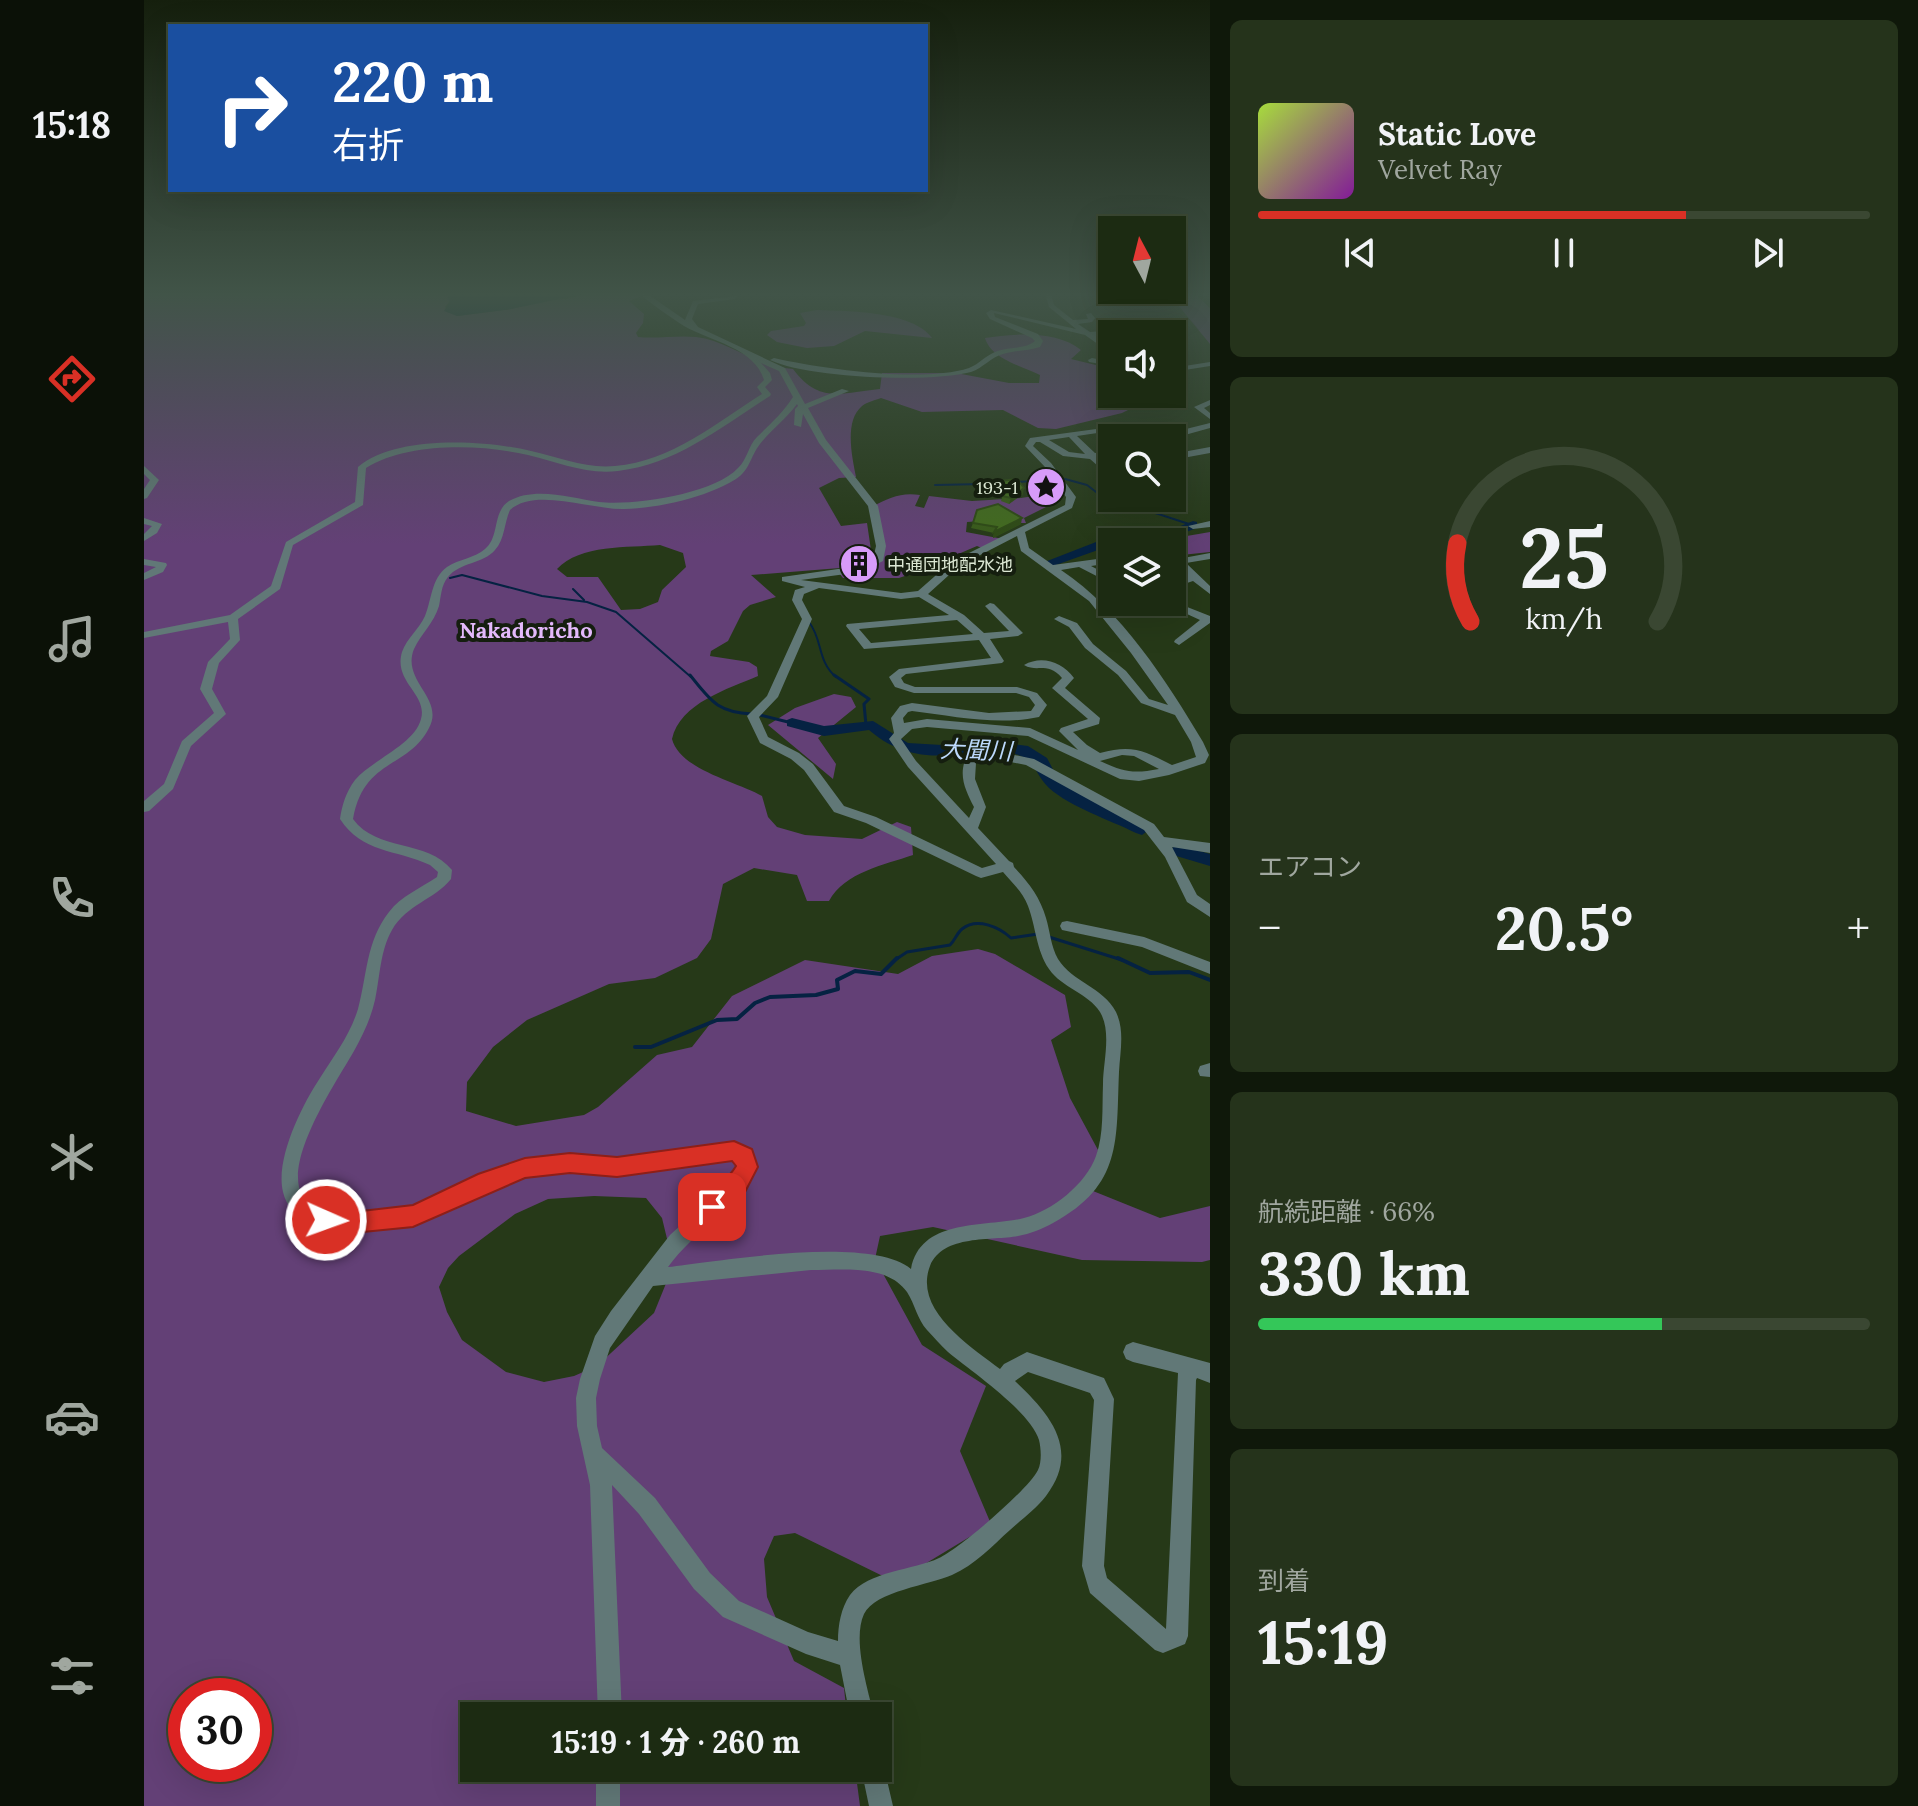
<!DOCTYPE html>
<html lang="ja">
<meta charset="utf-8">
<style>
body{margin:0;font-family:Lora,"Noto Sans JP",serif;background:#25331b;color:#f1f3f6;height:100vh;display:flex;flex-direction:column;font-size:30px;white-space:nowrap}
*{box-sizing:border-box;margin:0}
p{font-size:26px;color:#a0a79f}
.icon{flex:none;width:44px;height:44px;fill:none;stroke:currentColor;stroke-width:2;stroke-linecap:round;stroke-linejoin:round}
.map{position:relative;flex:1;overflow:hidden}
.drawer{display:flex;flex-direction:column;gap:20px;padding:20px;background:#0f180a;width:708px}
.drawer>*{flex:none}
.top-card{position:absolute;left:24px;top:24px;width:760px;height:168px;border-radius:0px;box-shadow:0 8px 32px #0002,0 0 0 2px #3a4732;background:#1a4fa0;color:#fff;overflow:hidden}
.needle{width:52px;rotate:353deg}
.tools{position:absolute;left:954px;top:216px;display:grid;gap:16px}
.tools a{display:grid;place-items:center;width:88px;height:88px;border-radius:0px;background:#1c2b12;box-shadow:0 8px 32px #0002,0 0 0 2px #3a4732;font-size:40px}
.speed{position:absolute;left:24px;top:1678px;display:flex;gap:16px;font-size:40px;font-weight:700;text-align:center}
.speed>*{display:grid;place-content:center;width:104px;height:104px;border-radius:50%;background:#1c2b12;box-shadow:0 8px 32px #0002,0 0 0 2px #3a4732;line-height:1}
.speed .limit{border:12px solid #d22;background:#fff;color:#111}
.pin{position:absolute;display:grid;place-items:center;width:68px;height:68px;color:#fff;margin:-34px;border-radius:16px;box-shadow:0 4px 12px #0006}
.me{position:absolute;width:88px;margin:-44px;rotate:92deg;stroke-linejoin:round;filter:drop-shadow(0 0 6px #0008)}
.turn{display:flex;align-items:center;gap:28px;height:168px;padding:0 32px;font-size:36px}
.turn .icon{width:104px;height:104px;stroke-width:2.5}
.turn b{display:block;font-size:56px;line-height:68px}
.big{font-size:60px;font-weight:800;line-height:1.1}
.drawer .widget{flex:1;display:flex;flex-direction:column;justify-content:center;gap:12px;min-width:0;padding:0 28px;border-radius:12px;background:#25331b}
.drawer .dial{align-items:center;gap:0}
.dial svg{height:208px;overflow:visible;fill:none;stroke:#3a4732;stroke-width:7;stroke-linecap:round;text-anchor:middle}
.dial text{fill:#f1f3f6;stroke:none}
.song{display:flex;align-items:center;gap:24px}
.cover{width:96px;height:96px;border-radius:12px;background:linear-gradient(135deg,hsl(80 70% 55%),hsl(290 70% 35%))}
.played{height:8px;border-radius:4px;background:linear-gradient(90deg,#d93025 70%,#3a4732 70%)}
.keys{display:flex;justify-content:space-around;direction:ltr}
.heat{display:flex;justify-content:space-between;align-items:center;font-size:44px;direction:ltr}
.charge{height:12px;border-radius:6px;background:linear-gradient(90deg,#34c759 66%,#3a4732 0)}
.trip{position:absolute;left:316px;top:1702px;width:432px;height:80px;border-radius:0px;background:#1c2b12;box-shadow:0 8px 32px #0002,0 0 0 2px #3a4732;font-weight:800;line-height:80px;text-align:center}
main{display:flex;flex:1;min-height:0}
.menu{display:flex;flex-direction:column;width:144px;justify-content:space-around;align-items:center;background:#0b1107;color:#a0a79f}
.menu .icon{width:56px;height:56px}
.menu .active{color:#d93025}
.menu b{font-size:36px;color:#f1f3f6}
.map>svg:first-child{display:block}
.green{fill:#634076;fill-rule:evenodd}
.water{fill:#052242}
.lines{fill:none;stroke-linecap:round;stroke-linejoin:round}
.stream-far2{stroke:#052242;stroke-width:2}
.stream-far1{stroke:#052242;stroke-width:3}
.stream{stroke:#052242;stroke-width:4}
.river{fill:#052242;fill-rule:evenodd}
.minor{fill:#617877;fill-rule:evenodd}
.wall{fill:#395b1a}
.shaded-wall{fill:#2e4a15}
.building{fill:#426a1e;stroke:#2e4a15;stroke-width:2}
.route{fill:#d93025;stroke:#8d1f18;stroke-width:2}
.labels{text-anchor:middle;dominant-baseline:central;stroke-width:8;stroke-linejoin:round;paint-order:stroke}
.far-poi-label{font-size:18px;fill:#dbe7d3;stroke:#151e0f;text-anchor:end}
.far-quarter-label{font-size:22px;font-weight:bold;fill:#e3b9fb;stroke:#151e0f}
.water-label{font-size:24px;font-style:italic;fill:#bcd9fc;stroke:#151e0f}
</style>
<main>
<nav class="menu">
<b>15:18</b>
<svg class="icon active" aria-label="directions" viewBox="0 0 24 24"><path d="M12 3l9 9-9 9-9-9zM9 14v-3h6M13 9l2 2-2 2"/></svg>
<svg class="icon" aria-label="music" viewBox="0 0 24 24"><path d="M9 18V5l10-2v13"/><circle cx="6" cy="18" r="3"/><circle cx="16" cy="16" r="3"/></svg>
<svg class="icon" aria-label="phone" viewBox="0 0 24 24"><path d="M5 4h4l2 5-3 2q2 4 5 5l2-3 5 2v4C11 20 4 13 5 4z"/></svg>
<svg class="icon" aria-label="climate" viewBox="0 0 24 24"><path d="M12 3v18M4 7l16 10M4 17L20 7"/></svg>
<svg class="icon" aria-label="car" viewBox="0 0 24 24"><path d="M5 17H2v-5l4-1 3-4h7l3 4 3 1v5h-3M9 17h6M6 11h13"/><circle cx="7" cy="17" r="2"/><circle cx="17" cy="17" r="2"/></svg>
<svg class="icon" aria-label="filters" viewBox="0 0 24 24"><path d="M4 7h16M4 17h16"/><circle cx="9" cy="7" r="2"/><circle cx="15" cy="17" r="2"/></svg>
</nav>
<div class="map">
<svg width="1066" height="1806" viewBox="0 0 1066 1806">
<rect width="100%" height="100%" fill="#263918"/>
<!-- green -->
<path class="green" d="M0 293H331L305 295 306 301 301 307 313 316 367 309 398 300 422 299 444 293H505L485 301 500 314 499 323 492 333 494 337C513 339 533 335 552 337 586 341 609 366 649 369 675 404 697 393 736 389L738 373H812L865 383H895L896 375C878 366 847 359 841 338 871 333 914 331 937 350L927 359 968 369V394H996L977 401 984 410 978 413 912 429 894 428 859 410 778 412 737 398C732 400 723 402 718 406 700 421 708 457 712 477L695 478 675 488 697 526 723 523 728 557 696 568 607 575 632 597 606 605 599 611 584 641 567 651 566 656 605 662 613 667 614 676C584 689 536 703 528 739 536 770 594 782 618 796L624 817 633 827 661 835 718 839 753 822 767 827 769 855C740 865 701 872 685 901H663L653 875 610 868 579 884 567 939 553 958 511 978 465 984 383 1020 349 1047 323 1082 322 1111 372 1126 440 1115 454 1107 513 1055 548 1047 588 996 661 960 754 974 788 956 834 949 851 954 921 995 927 1027 907 1040 926 1098 954 1150 949 1191 1016 1218 1066 1206V1260L1058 1262 938 1260 789 1227 736 1236 731 1259 778 1345 842 1386 816 1451 847 1524 751 1582 651 1533 630 1536 620 1559 623 1597 650 1661 700 1688 703 1716H330V1768H711L716 1806H0ZM516 545 539 553 542 567 518 590 514 602 496 609 477 610 454 577H423L413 569C436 544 484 548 516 545ZM450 1196 502 1198 518 1218 525 1247 523 1281 510 1313 453 1366 430 1376 400 1382 362 1372 318 1340 303 1312 295 1287 304 1268 315 1256 371 1214 404 1199ZM42 1696H110V1764H42Z
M1017 293H1050L1066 308V344L1034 305Z
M673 310C703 311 769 311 788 338L721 331 690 346 663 348 633 342 623 335 627 331 660 326 662 323 656 313Z
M913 486 922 487 909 490 902 507 880 518 882 523H857L853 520 823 522 822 532 859 539 840 549 833 546 812 555 813 558 755 578H699L694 572 734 561 729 506C745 498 757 492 776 495L771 506 780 508 785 496 828 501 877 498 903 494Z
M1066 532V552L1028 556V542H1008Z
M690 694 707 697 712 707 674 738 692 764 689 779 624 725 651 708Z"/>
<!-- water -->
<path class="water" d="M331 293H444L367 309 313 316 300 311 306 301 303 298 305 295Z"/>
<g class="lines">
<!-- stream-far2 -->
<path class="stream-far2" d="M921 479 943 485 956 495 1048 525
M871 482 911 480
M791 485 839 484
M306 578 318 575 398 596 443 602 472 612 547 677
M429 589 440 600
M665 622C679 640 673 661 692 677"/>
<!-- stream-far1 -->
<path class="stream-far1" d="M546 675C567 701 573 712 608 714
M690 675 725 699 720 704 722 725
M616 715 648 723
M905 937 978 960
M751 960 763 952 806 945C811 940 813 933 818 929 833 917 855 927 867 938L894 934"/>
<!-- stream -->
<path class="stream" d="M974 958 1006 973 1045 972 1066 980
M491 1047H507L573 1020 593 1019 611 1003 626 997 672 995 694 989 693 980 711 971 737 974 753 958"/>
<!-- river -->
<path class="river" d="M1049 521 1053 522V528L1026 538 968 542V545L909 566 898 563 965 537 1024 531Z
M648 718 680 726 729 721 764 743 815 746 851 742 884 746 903 758 914 779 927 787 1004 825 1006 829 998 835 992 833C964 819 928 808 905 788 892 776 891 759 871 754 853 750 835 755 816 756 779 757 753 754 725 730L680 736 643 726V720Z
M1035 845 1066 854V866L1029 855 1026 851 1029 847Z"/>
<!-- minor -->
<path class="minor" d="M495 293H502L541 320 549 301 593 296 591 299 554 304 548 319 554 327 641 368 661 404 698 389 705 391 664 408 682 440 734 506 742 546 739 561 717 572 657 580 757 593 774 591 807 562 921 505 922 497 901 467 881 446 886 438 967 427 1030 432 1066 423V428L1030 438 967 431 933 436 951 453 968 451V457L956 458 960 462 968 463V469L954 466 946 459 919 456 896 442H892L889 446 907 463 932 497 928 508 881 532 885 548 909 565 968 557V563L947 566 968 577V584L935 567 917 570C978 611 1022 680 1059 742L1065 755 1061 763 1025 775 995 781 976 779 884 736 783 727 768 729 757 739 772 761 825 818 830 807C822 791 814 776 822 758L856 752 890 759 1010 824 1020 837 1066 843V853L1028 847 1053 895 1066 904V917L1043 902 1021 857 1000 830 882 765 856 760 832 763 831 779 842 807 834 828 865 861 869 863 870 867C885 883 896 897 902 918 906 931 907 947 914 959 928 982 959 987 972 1012 981 1031 976 1052 975 1072 972 1140 979 1185 909 1223 898 1229 886 1234 874 1236 848 1241 799 1234 786 1266 769 1310 826 1346 856 1369L860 1364 883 1352 960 1378 970 1399 960 1566 963 1578 1022 1629 1034 1373 989 1362 982 1359 979 1352 982 1345 989 1342 1066 1363V1383L1053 1378 1052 1380 1044 1636 1041 1644 1019 1653 1011 1650 946 1593 938 1566 950 1400 946 1393 884 1372 871 1381C906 1414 937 1450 902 1496 892 1509 878 1519 866 1530 848 1546 831 1565 808 1575 786 1585 731 1591 720 1614 708 1640 724 1689 730 1716H706L696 1665 662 1654 579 1617 550 1589 495 1514 468 1485 478 1716H454L446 1485 433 1426 432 1398 436 1379 451 1336 467 1311 526 1235 586 1180 594 1166 593 1161 589 1159C551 1163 513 1173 475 1175 444 1176 414 1169 384 1175 344 1183 312 1212 273 1223 236 1233 150 1241 139 1192 131 1159 158 1105 176 1078 190 1056 206 1035 214 1009 223 976 222 941 245 912 257 896 277 888 293 877L294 872 286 865C251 849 218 853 196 819 198 805 202 792 211 780 228 760 271 744 277 719 284 694 249 682 258 652 263 638 275 629 281 616 288 599 287 579 303 567 315 559 331 558 341 549 356 537 348 512 365 501 391 486 428 498 455 502 489 506 570 494 594 468 603 460 604 446 613 437 626 424 639 413 649 397L635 371 617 363 626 373 628 380 621 387 627 394 626 396C577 427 533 464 474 471 443 475 414 462 384 455 337 444 264 442 222 468L219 505 149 545 136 589 94 619 96 640 75 663 68 689 82 714 47 746 29 789 5 811 0 812V801L20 784 38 741 70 713 56 689 64 662 86 639 84 622 0 638V632L86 615 127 586 142 542 211 502 214 467C251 435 341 440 387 451 415 457 442 469 471 466 528 461 572 423 618 394L613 387 620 380C611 348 566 341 540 326 525 316 508 305 495 293ZM653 404 654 406 651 409 650 425 657 427 659 414 675 443 724 506 732 546 729 559 715 566 638 577V581L661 587 651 590 648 600 658 619 623 696 603 716 616 743 647 759 660 770 690 812 722 823 832 876 837 878 859 872C868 883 879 892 884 906 892 927 892 950 905 969 918 988 944 993 956 1012 968 1032 959 1062 959 1084 958 1108 960 1134 952 1156 942 1184 908 1211 880 1218 842 1228 777 1217 767 1269 726 1235 577 1261 524 1267 550 1231 593 1208 612 1167L606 1151 590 1143C552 1148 514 1157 476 1159 443 1161 411 1152 379 1161 343 1170 314 1194 279 1205 254 1213 226 1216 201 1213 186 1212 165 1210 158 1195 139 1160 193 1081 210 1051 219 1035 227 1018 231 1000 236 977 236 951 248 930 263 904 290 900 307 879L308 870C283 839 233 852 209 819 220 758 264 769 285 728 301 698 257 681 270 649 277 634 290 623 295 606 297 597 297 585 304 577 316 562 339 564 351 550 361 539 360 523 366 510 391 487 448 510 480 509 515 508 561 498 592 479 606 470 606 457 616 444 627 430 642 419 653 404ZM925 437 941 454 925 452 905 440ZM873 536 877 551 945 601 987 653 1024 705 1005 699 982 671 949 644 933 623 915 616 910 619 925 627 941 648 974 675 997 703 1031 715 1047 742 1052 757 1028 765C1000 751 989 744 956 753L943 745 929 732 955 724 956 718 921 688 930 678C918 662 898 655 880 665 893 673 903 661 918 678L908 688 944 719 917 728 915 731 934 750 886 728 783 719 760 723 759 718 764 712 768 711C810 716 853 726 895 717L903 705 893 693 873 687H771L760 683 757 678 762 674 858 663 860 661 846 639 874 636 879 633 850 604 846 603 841 606 865 631 840 633 820 615 784 594 815 566ZM675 588 757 599 775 597 805 615 703 624 702 626 720 649 835 640 847 658 755 669 745 677 751 687 770 693H872L885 697 891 705 887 711 845 713 768 703 756 706 747 718 750 733 745 739 764 767 852 864 838 868 732 817 700 806 669 764 655 753 624 737 615 717 634 697 668 619 658 600 660 594ZM813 620 829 634 727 643 715 629ZM978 755 990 756 1015 769C989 774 980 772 956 761ZM667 1270C699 1270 743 1264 763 1292 771 1304 773 1319 783 1330 790 1337 796 1345 804 1352 828 1372 886 1411 895 1440 897 1448 898 1462 894 1470 885 1489 815 1549 795 1558 770 1570 724 1571 706 1595 697 1608 694 1625 694 1641L664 1632 595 1601 566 1573 511 1498 458 1448 453 1426 452 1398 456 1379 466 1348 509 1286Z
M901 293H907L910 305 929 320 944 319 942 314 947 313 951 318 948 322 934 324 946 332 988 329 992 331 952 336 968 349V354L941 335 850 313 851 317 894 334 899 341 896 347C884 351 871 350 859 354 847 357 839 368 827 372 787 383 663 378 626 360L630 358C678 369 778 383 825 368 835 364 841 356 851 352 864 346 881 350 891 341L888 338 846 319 842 313 847 310 932 329 905 307Z
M997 293H1006L1016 297 1013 299Z
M948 358 968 362V366L945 362 944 360Z
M1066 362V366L1028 372V368Z
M1066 400V405L1060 408 1066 413V419L1050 407Z
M1066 447V453L1028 460V454Z
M0 466 15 480 3 498 0 499V489L6 480 0 474Z
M0 518 18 524 13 533 0 541V534L8 526 0 524Z
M1066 521V527L1049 529 1044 526Z
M1066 553V559L1042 563 1066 586V594L1049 581 1028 588V582L1044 576 1028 564V557L1034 559Z
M0 559 22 563 23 565 19 572 0 580V573L12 567 0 565Z
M1028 601 1066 616V623L1035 645 1030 642 1031 640 1056 620 1017 602Z
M923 921 1000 937 1066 962V974L998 947 918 930 916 926 918 922Z
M1066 1063V1077L1056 1076 1054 1071 1056 1066Z
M734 1758 738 1759 749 1806H725L717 1768H734Z
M452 1768H476V1806H452Z"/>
</g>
<!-- wall -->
<path class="wall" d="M873 479 879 494 865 504 857 501 859 495 838 497 839 483Z
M829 523 877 524 849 538 850 533 827 528Z"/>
<!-- shaded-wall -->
<path class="shaded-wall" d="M880 488 879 494 865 504 867 498Z
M878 518 877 524 849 538 850 532Z"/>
<!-- building -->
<path class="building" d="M873 479 880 488 867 498 858 496 866 489 839 491V483Z
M854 504 878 518 850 532 853 527 829 523 833 510Z"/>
<!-- sky -->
<linearGradient id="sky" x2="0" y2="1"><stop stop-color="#151f0d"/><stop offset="0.54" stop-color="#415448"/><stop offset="1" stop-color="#415448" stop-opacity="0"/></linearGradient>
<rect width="1066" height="545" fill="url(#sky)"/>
<!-- route -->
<path class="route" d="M590 1141 608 1149 614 1167 600 1194 568 1218 560 1215 557 1207C564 1191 583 1182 592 1166L588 1161 473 1177 426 1173 381 1178 269 1227 209 1233 173 1228 170 1220 173 1212 182 1209 209 1212 269 1205 334 1174 381 1158 426 1153 473 1157Z"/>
<!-- icons -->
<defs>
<g id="sight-disc" transform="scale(2)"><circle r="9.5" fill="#d79bf9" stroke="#151e0f"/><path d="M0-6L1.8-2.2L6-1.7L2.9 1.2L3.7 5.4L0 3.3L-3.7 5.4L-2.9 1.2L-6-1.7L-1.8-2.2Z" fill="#111"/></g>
<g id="building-disc" transform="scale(2)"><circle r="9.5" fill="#d79bf9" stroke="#151e0f"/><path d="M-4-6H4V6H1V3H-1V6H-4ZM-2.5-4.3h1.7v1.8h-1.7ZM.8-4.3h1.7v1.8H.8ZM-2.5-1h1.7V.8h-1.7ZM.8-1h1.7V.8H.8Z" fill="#111"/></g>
</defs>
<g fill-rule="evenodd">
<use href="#sight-disc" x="902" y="487"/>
<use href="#building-disc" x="715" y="564"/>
</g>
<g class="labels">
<!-- far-poi labels -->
<g class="far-poi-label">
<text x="874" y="487">193-1</text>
<text x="743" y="564" text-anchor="start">中通団地配水池</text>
</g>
<!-- far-quarter labels -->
<g class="far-quarter-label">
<text x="382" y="630">Nakadoricho</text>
</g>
<!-- water labels -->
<g class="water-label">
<text transform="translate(832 750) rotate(2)">大聞川</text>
</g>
</g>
</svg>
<div class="tools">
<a><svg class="needle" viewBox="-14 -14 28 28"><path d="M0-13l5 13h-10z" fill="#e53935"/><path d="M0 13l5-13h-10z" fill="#a0a79f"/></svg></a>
<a><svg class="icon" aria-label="sound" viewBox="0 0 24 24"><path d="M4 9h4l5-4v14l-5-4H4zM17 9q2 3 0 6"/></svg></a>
<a><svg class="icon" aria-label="search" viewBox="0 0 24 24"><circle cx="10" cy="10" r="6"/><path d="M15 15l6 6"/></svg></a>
<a><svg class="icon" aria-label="layers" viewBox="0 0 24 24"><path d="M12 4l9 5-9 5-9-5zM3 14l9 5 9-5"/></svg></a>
</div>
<div class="speed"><div class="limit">30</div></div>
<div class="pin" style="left:568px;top:1207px;background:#d93025"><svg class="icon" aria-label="arrive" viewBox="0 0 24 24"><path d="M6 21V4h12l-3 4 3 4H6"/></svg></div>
<svg class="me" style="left:182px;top:1220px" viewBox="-20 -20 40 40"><circle r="17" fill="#d93025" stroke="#fff" stroke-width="3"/><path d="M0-11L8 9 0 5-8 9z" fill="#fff"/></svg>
<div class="trip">15:19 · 1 分 · 260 m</div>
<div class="top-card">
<div class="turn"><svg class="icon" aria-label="right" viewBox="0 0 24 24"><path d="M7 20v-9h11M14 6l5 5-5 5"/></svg><div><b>220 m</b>右折</div></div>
</div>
</div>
<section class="drawer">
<div class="widget">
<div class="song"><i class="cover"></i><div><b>Static Love</b><p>Velvet Ray</p></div></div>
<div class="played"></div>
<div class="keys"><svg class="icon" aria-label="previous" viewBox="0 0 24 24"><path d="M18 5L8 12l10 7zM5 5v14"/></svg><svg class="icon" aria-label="pause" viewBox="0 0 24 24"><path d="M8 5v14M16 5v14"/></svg><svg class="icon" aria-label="next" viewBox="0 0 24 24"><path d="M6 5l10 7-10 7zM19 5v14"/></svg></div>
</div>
<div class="widget dial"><svg viewBox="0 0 100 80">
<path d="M14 69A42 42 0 1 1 86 69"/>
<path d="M14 69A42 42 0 0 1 9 39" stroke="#d93025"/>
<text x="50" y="56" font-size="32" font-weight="700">25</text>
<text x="50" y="72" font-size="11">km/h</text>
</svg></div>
<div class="widget"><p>エアコン</p>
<div class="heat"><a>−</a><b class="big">20.5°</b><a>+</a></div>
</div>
<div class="widget"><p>航続距離 · 66%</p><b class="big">330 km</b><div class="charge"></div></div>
<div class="widget"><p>到着</p><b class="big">15:19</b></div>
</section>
</main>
